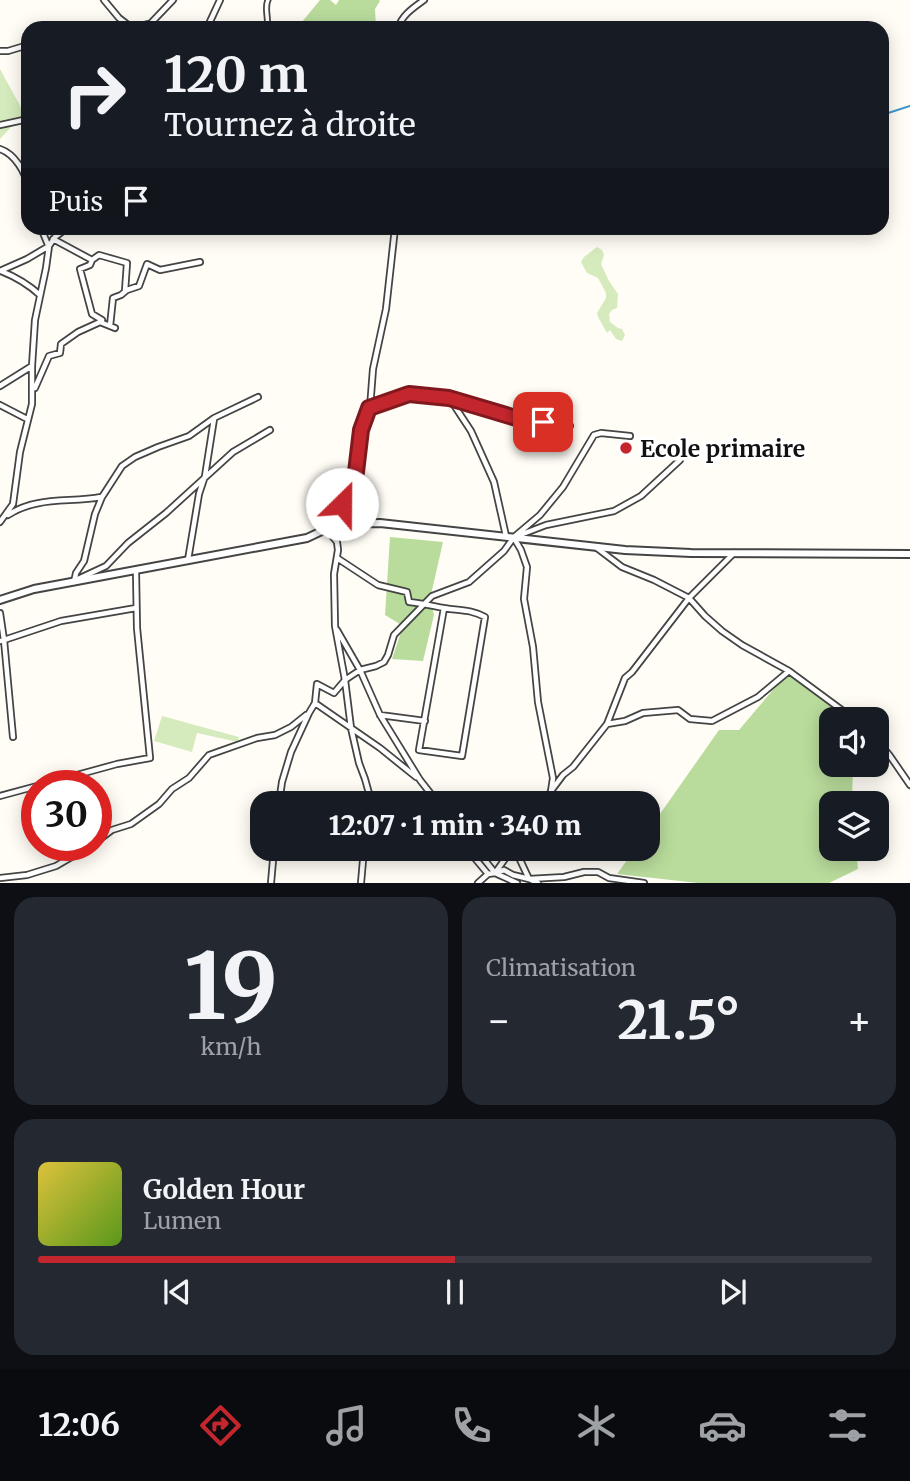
<!DOCTYPE html>
<html lang="fr">
<meta charset="utf-8">
<style>
body{margin:0;font-family:Merriweather,serif;background:#242831;color:#f1f3f6;height:100vh;display:flex;flex-direction:column;font-size:26px;white-space:nowrap}
*{box-sizing:border-box;margin:0}
p{font-size:23px;color:#9ea1a6}
.icon{flex:none;width:38px;height:38px;fill:none;stroke:currentColor;stroke-width:2;stroke-linecap:round;stroke-linejoin:round}
.map{position:relative;height:883px;overflow:hidden}
.side{display:flex;flex-direction:column;gap:14px;padding:14px;background:#0d0f14;flex:1}
.side>*{flex:none}
.banner{position:absolute;left:21px;top:21px;width:868px;height:214px;border-radius:21px;box-shadow:0 4px 18px #0003;background:#171b24;color:#f1f3f6;overflow:hidden}
.tools{position:absolute;left:819px;top:707px;display:grid;gap:14px}
.tools a{display:grid;place-items:center;width:70px;height:70px;border-radius:14px;background:#171b24;box-shadow:0 4px 18px #0003;font-size:35px}
.speed{position:absolute;left:21px;top:770px;display:flex;gap:14px;font-size:35px;font-weight:700;text-align:center}
.speed>*{display:grid;place-content:center;width:91px;height:91px;border-radius:50%;background:#171b24;box-shadow:0 4px 18px #0003;line-height:1}
.speed .limit{border:10px solid #d22;background:#fff;color:#111}
.pin{position:absolute;display:grid;place-items:center;width:60px;height:60px;color:#fff;margin:-30px;border-radius:14px;box-shadow:0 4px 10px #0006}
.me{position:absolute;width:77px;margin:-38px;rotate:23deg;stroke-linejoin:round;filter:drop-shadow(0 0 5px #0008)}
.turn{display:flex;align-items:center;gap:24px;height:147px;padding:0 28px;font-size:32px}
.turn .icon{width:91px;height:91px;stroke-width:2.5}
.turn b{display:block;font-size:49px;line-height:60px}
.then{display:flex;align-items:center;height:66px;padding:0 28px;background:#0003;gap:14px;font-size:26px}
.big{font-size:52px;font-weight:800;line-height:1.1}
.side .card{flex:1;display:flex;flex-direction:column;justify-content:center;gap:10px;min-width:0;padding:0 24px;border-radius:21px;background:#242831}
.side .dial{align-items:center;gap:0}
.dial b{font-size:91px;line-height:1}
.song{display:flex;align-items:center;gap:21px}
.cover{width:84px;height:84px;border-radius:10px;background:linear-gradient(135deg,hsl(50 70% 55%),hsl(90 70% 35%))}
.played{height:7px;border-radius:4px;background:linear-gradient(90deg,#c4262e 50%,#363941 50%)}
.keys{display:flex;justify-content:space-around;direction:ltr}
.heat{display:flex;justify-content:space-between;align-items:center;font-size:38px;direction:ltr}
.side .tiles{flex:1;display:grid;gap:14px;grid-template-columns:1fr 1fr}
.card:last-child{grid-column:span 2}
.trip{position:absolute;left:250px;top:791px;width:410px;height:70px;border-radius:21px;background:#171b24;box-shadow:0 4px 18px #0003;font-weight:800;line-height:70px;text-align:center}
.menu{display:flex;height:112px;justify-content:space-around;align-items:center;background:#090b0e;color:#9ea1a6}
.menu .icon{width:49px;height:49px}
.menu .active{color:#c4262e}
.menu b{font-size:32px;color:#f1f3f6}
.map>svg:first-child{display:block}
.green{fill:#d5ebbd}
.forest{fill:#b9dc9c}
.lines{fill:none;stroke-linecap:round;stroke-linejoin:round}
.stream{stroke:#3f96cf;stroke-width:2}
.pedestrian-casing{stroke:#444;stroke-width:7}
.minor-casing{stroke:#444;stroke-width:8}
.tertiary-casing{stroke:#444;stroke-width:10}
.pedestrian{stroke:#fff;stroke-width:3.5}
.minor{stroke:#fff;stroke-width:4.5}
.tertiary{stroke:#fff;stroke-width:6}
.route-casing{stroke:#7f191e;stroke-width:18}
.route{stroke:#c4262e;stroke-width:12}
.poi-dot{fill:#c4262e;stroke:#fff;stroke-width:2.5}
.labels{text-anchor:middle;dominant-baseline:central;stroke-width:7;stroke-linejoin:round;paint-order:stroke}
.poi-label{font-size:23px;font-weight:bold;fill:#111;stroke:#fff;text-anchor:start}
</style>
<div class="map">
<svg width="910" height="883" viewBox="0 0 910 883">
<rect width="100%" height="100%" fill="#fffdf5"/>
<!-- green -->
<path class="green" d="M0 69 24 113 0 139Z
M597 247 602 250 604 255 601 264 609 281 618 294 617 308 612 310 609 314 610 322 618 328 622 329 625 335 622 341 616 339 610 330 607 333 598 317 597 313 606 298V293L598 278 587 273 581 262 584 257Z
M162 716 239 737 238 742 197 733 192 752 154 741Z"/>
<!-- forest -->
<path class="forest" d="M320 0H330L336 5 339 0H379L380 1 375 9 376 28H297Z
M390 537 443 542 430 599 434 615 423 661 392 659 403 626 385 615Z
M789 671 854 719H831V765H853L852 803H831V849H856L858 869 829 883H698L617 874 635 849H648V831L719 730H739Z"/>
<g class="lines">
<!-- stream -->
<path class="stream" d="M882 115 910 106"/>
<!-- pedestrian casing -->
<g class="pedestrian-casing">
<path id="pedestrian" d="M267 26C269 18 264 8 268 0"/>
</g>
<!-- minor casing -->
<g class="minor-casing">
<path id="minor" d="M104 0 119 18 132 28
M134 28 151 23 173 0
M207 28 220 0
M398 28C402 15 413 8 424 0
M0 51H8L28 45
M0 125 28 119
M0 149C15 154 26 173 28 187
M41 228 48 245
M53 239 92 260 99 255 127 263 125 291
M92 260 90 265 80 269 92 314 102 320
M0 271 27 259 49 246
M1 271C16 277 28 284 40 295
M110 326 113 298 121 295 127 290 139 286 147 264 160 270 200 262
M0 386 32 366
M35 388 49 356 60 353 61 344 78 332 100 322 115 328
M450 399 471 431 494 482 506 536
M0 405 27 419
M370 408 409 395 449 398 516 418 570 426
M8 515C37 496 69 503 101 497
M0 522 13 504 20 452 32 404V366L35 320 46 268 49 246 55 237 67 228
M520 535 546 525 614 511 641 496 680 460
M514 538 521 550 527 567 524 599 533 647 538 702 553 778 551 791 546 803
M597 548 622 567 654 580 689 598 705 616 722 631 742 645 789 671 854 719
M337 558 378 585 407 592 409 602C421 603 432 606 444 608 460 611 470 609 485 617L462 756 419 750 444 608
M188 560 199 494 205 476 214 419
M78 579 106 566 128 543 166 513 233 452 270 430
M74 582 76 573 84 561 95 514 102 497 122 466 135 457 158 447 189 436 214 418 258 397
M0 613 4 640 61 621 136 608
M337 630 360 670 380 715 420 780 438 803
M0 641 4 640 13 737
M315 703 380 748 416 777
M380 715 425 721
M607 724 625 721 643 713 678 710 690 719 712 721 758 697 789 671
M877 740 890 756 910 785
M37 786 117 764 150 758 137 628 136 571
M551 791 563 775 573 767 607 724 625 678 632 672 689 598 734 553
M0 796 37 786
M279 803 282 782 291 752 309 713 315 703 317 684 334 693 345 680 360 670 376 666 384 662 388 655 394 635 432 596 469 582 504 551 514 537 540 515 563 487 594 435 601 433 630 436
M369 803 370 797 365 779 359 763 351 728 345 680 335 626 334 574 338 550 337 542 326 529 352 487 356 472 361 430 370 408 373 369 386 309 395 228
M96 842 112 830 131 824 159 804 172 789 189 778 209 755 257 738 275 735 291 727 306 715
M476 849 495 873 517 883
M515 849 529 879 538 883
M447 853 458 850H468L488 874
M495 873 504 870 513 875 529 879 564 877 584 872H598L609 878 644 883
M0 878 27 875 56 866 92 845
M271 883 274 849
M361 883 364 849
M478 883 488 874 495 873 512 849"/>
</g>
<!-- tertiary casing -->
<g class="tertiary-casing">
<path id="tertiary" d="M0 600 34 589 307 538 326 529 344 524 380 523 625 550 691 553 910 554"/>
</g>
<!-- pedestrian -->
<use href="#pedestrian" class="pedestrian"/>
<!-- minor -->
<use href="#minor" class="minor"/>
<!-- tertiary -->
<use href="#tertiary" class="tertiary"/>
</g>
<g class="lines">
<!-- route casing -->
<g class="route-casing">
<path id="route" d="M342 504 352 487 356 472 361 430 369 408 409 394 449 398 516 418 543 422"/>
</g>
<!-- route -->
<use href="#route" class="route"/>
</g>
<!-- markers -->
<circle class="poi-dot" cx="626" cy="448" r="7"/>
<g class="labels">
<!-- poi labels -->
<g class="poi-label">
<text x="640" y="448">Ecole primaire</text>
</g>
</g>
</svg>
<div class="tools">
<a><svg class="icon" aria-label="sound" viewBox="0 0 24 24"><path d="M4 9h4l5-4v14l-5-4H4zM17 9q2 3 0 6"/></svg></a>
<a><svg class="icon" aria-label="layers" viewBox="0 0 24 24"><path d="M12 4l9 5-9 5-9-5zM3 14l9 5 9-5"/></svg></a>
</div>
<div class="speed"><div class="limit">30</div></div>
<div class="pin" style="left:543px;top:422px;background:#d93025"><svg class="icon" aria-label="arrive" viewBox="0 0 24 24"><path d="M6 21V4h12l-3 4 3 4H6"/></svg></div>
<svg class="me" style="left:342px;top:504px" viewBox="-20 -20 40 40"><circle r="19" fill="#fff"/><path d="M0-13L10 11 0 6-10 11z" fill="#c4262e"/></svg>
<div class="trip">12:07 · 1 min · 340 m</div>
<div class="banner">
<div class="turn"><svg class="icon" aria-label="right" viewBox="0 0 24 24"><path d="M7 20v-9h11M14 6l5 5-5 5"/></svg><div><b>120 m</b>Tournez à droite</div></div>
<div class="then">Puis<svg class="icon" aria-label="arrive" viewBox="0 0 24 24"><path d="M6 21V4h12l-3 4 3 4H6"/></svg></div>
</div>
</div>
<section class="side">
<div class="tiles">
<div class="card dial"><b>19</b><p>km/h</p></div>
<div class="card"><p>Climatisation</p>
<div class="heat"><a>−</a><b class="big">21.5°</b><a>+</a></div>
</div>
<div class="card">
<div class="song"><i class="cover"></i><div><b>Golden Hour</b><p>Lumen</p></div></div>
<div class="played"></div>
<div class="keys"><svg class="icon" aria-label="previous" viewBox="0 0 24 24"><path d="M18 5L8 12l10 7zM5 5v14"/></svg><svg class="icon" aria-label="pause" viewBox="0 0 24 24"><path d="M8 5v14M16 5v14"/></svg><svg class="icon" aria-label="next" viewBox="0 0 24 24"><path d="M6 5l10 7-10 7zM19 5v14"/></svg></div>
</div>
</div>
</section>
<nav class="menu">
<b>12:06</b>
<svg class="icon active" aria-label="directions" viewBox="0 0 24 24"><path d="M12 3l9 9-9 9-9-9zM9 14v-3h6M13 9l2 2-2 2"/></svg>
<svg class="icon" aria-label="music" viewBox="0 0 24 24"><path d="M9 18V5l10-2v13"/><circle cx="6" cy="18" r="3"/><circle cx="16" cy="16" r="3"/></svg>
<svg class="icon" aria-label="phone" viewBox="0 0 24 24"><path d="M5 4h4l2 5-3 2q2 4 5 5l2-3 5 2v4C11 20 4 13 5 4z"/></svg>
<svg class="icon" aria-label="climate" viewBox="0 0 24 24"><path d="M12 3v18M4 7l16 10M4 17L20 7"/></svg>
<svg class="icon" aria-label="car" viewBox="0 0 24 24"><path d="M5 17H2v-5l4-1 3-4h7l3 4 3 1v5h-3M9 17h6M6 11h13"/><circle cx="7" cy="17" r="2"/><circle cx="17" cy="17" r="2"/></svg>
<svg class="icon" aria-label="filters" viewBox="0 0 24 24"><path d="M4 7h16M4 17h16"/><circle cx="9" cy="7" r="2"/><circle cx="15" cy="17" r="2"/></svg>
</nav>
